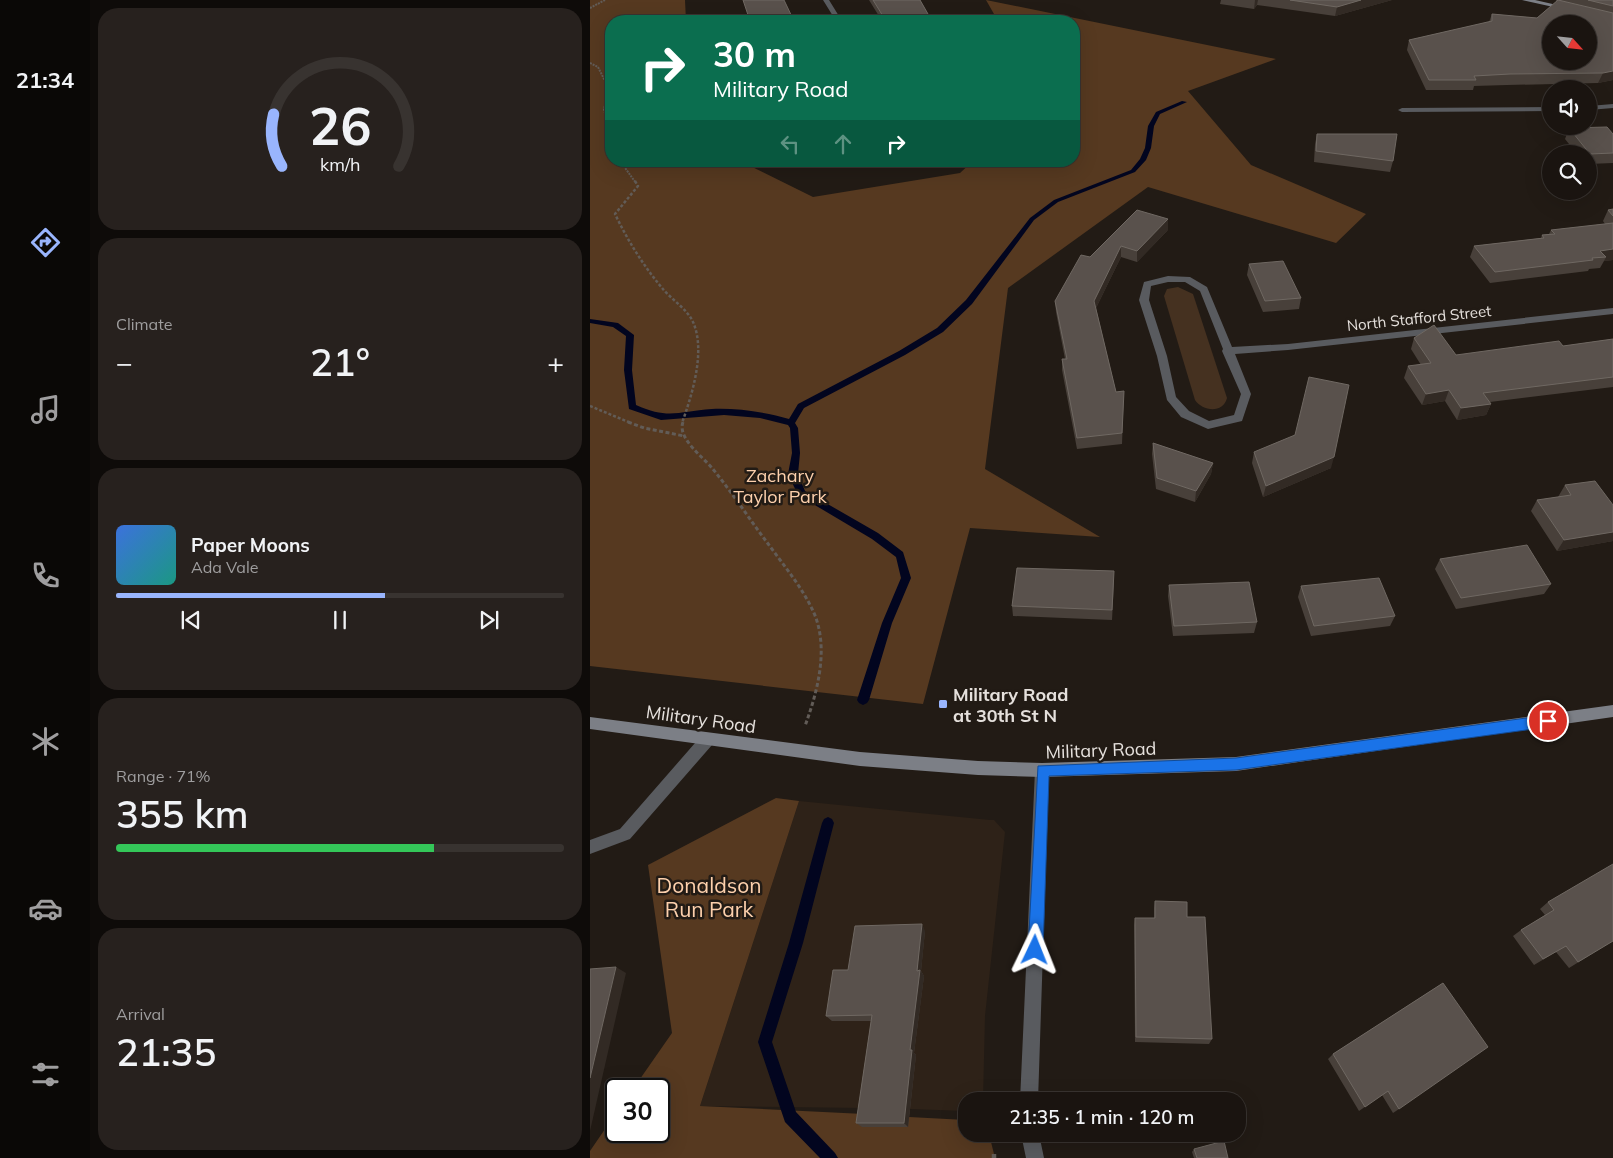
<!DOCTYPE html>
<meta charset="utf-8">
<style>
body{margin:0;font-family:Mulish,sans-serif;background:#27211e;color:#f1f3f6;height:100vh;display:flex;flex-direction:column;font-size:19px;white-space:nowrap}
*{box-sizing:border-box;margin:0}
p{font-size:16px;color:#9f9e9f}
.icon{flex:none;width:28px;height:28px;fill:none;stroke:currentColor;stroke-width:2;stroke-linecap:round;stroke-linejoin:round}
.map{position:relative;flex:1;overflow:hidden}
.drawer{display:flex;flex-direction:column;gap:8px;padding:8px;background:#0e0b09;width:500px}
.drawer>*{flex:none}
.guide{position:absolute;left:15px;top:15px;width:475px;height:152px;border-radius:20px;box-shadow:0 5px 20px #0002,0 0 0 1px #383330;background:#0b6e4f;color:#fff;overflow:hidden}
.needle{width:32px;rotate:117deg}
.tools{position:absolute;left:952px;top:15px;display:grid;gap:10px}
.tools a{display:grid;place-items:center;width:55px;height:55px;border-radius:50%;background:#1a1410;box-shadow:0 5px 20px #0002,0 0 0 1px #383330;font-size:25px}
.speed{position:absolute;left:15px;top:1078px;display:flex;gap:10px;font-size:25px;font-weight:700;text-align:center}
.speed>*{display:grid;place-content:center;width:65px;height:65px;border-radius:50%;background:#1a1410;box-shadow:0 5px 20px #0002,0 0 0 1px #383330;line-height:1}
.speed .limit{border:2px solid #111;border-radius:8px;background:#fff;color:#111}
.pin{position:absolute;display:grid;place-items:center;width:42px;height:42px;color:#fff;margin:-21px;border:2px solid #fff;border-radius:50%;box-shadow:0 1px 5px #0007}
.me{position:absolute;width:55px;margin:-28px;rotate:2deg;stroke-linejoin:round;filter:drop-shadow(0 0 4px #0008)}
.turn{display:flex;align-items:center;gap:18px;height:105px;padding:0 25px;font-size:22px}
.turn .icon{width:65px;height:65px;stroke-width:2.5}
.turn b{display:block;font-size:35px;line-height:42px}
.lanes{display:flex;align-items:center;height:48px;padding:0 25px;background:#0003;justify-content:center;gap:25px;direction:ltr}
.lanes .off{opacity:.35}
.big{font-size:38px;font-weight:600;line-height:1.1}
.drawer .tile{flex:1;display:flex;flex-direction:column;justify-content:center;gap:8px;min-width:0;padding:0 18px;border-radius:20px;background:#27211e}
.drawer .dial{align-items:center;gap:0}
.dial svg{height:130px;overflow:visible;fill:none;stroke:#383330;stroke-width:7;stroke-linecap:round;text-anchor:middle}
.dial text{fill:#f1f3f6;stroke:none}
.song{display:flex;align-items:center;gap:15px}
.cover{width:60px;height:60px;border-radius:8px;background:linear-gradient(135deg,hsl(220 70% 55%),hsl(170 70% 35%))}
.played{height:5px;border-radius:2px;background:linear-gradient(90deg,#99b5fd 60%,#383330 60%)}
.keys{display:flex;justify-content:space-around;direction:ltr}
.heat{display:flex;justify-content:space-between;align-items:center;font-size:28px;direction:ltr}
.charge{height:8px;border-radius:4px;background:linear-gradient(90deg,#34c759 71%,#383330 0)}
.trip{position:absolute;left:368px;top:1092px;width:288px;height:50px;border-radius:20px;background:#1a1410;box-shadow:0 5px 20px #0002,0 0 0 1px #383330;font-weight:600;line-height:50px;text-align:center}
main{display:flex;flex:1;min-height:0}
.tab-bar{display:flex;flex-direction:column;width:90px;justify-content:space-around;align-items:center;background:#0a0806;color:#9f9e9f}
.tab-bar .icon{width:35px;height:35px}
.tab-bar .current{color:#99b5fd}
.tab-bar b{font-size:22px;color:#f1f3f6}
.map>svg:first-child{display:block}
.built{fill:#2e2218}
.green{fill:#453120}
.forest{fill:#563920}
.lines{fill:none;stroke-linecap:round;stroke-linejoin:round}
.stream{fill:#02051f;fill-rule:evenodd}
.path-far3{stroke:#625c57;stroke-width:2;stroke-dasharray:2 1;stroke-linecap:butt}
.path-far2{stroke:#625c57;stroke-width:2.5;stroke-dasharray:3 2;stroke-linecap:butt}
.path-far1{stroke:#625c57;stroke-width:3;stroke-dasharray:4 2.5;stroke-linecap:butt}
.path{stroke:#625c57;stroke-width:4.5;stroke-dasharray:5 3;stroke-linecap:butt}
.street{fill:#595b5f;fill-rule:evenodd}
.secondary{fill:#7c7f86;fill-rule:evenodd}
.wall{fill:#48403a}
.shaded-wall{fill:#322a24}
.building{fill:#59514c;stroke:#6f6862;fill-rule:evenodd}
.route{fill:#1a73e8;stroke:#114b97}
.poi-dot{fill:#99b5fd;stroke:#221b15;stroke-width:2}
.labels{text-anchor:middle;dominant-baseline:central;stroke-width:5;stroke-linejoin:round;paint-order:stroke}
.far-street-label{font-size:15px;fill:#e5e0dc;stroke:#221b15}
.park-label{font-size:18px;fill:#fdd0ac;stroke:#221b15}
.poi-label{font-size:18px;font-weight:bold;fill:#e5e0dc;stroke:#221b15;text-anchor:start}
.street-label{font-size:18px;fill:#e5e0dc;stroke:#221b15}
.near-park-label{font-size:21px;fill:#fdd0ac;stroke:#221b15}
</style>
<main>
<nav class="tab-bar">
<b>21:34</b>
<svg class="icon current" aria-label="directions" viewBox="0 0 24 24"><path d="M12 3l9 9-9 9-9-9zM9 14v-3h6M13 9l2 2-2 2"/></svg>
<svg class="icon" aria-label="music" viewBox="0 0 24 24"><path d="M9 18V5l10-2v13"/><circle cx="6" cy="18" r="3"/><circle cx="16" cy="16" r="3"/></svg>
<svg class="icon" aria-label="phone" viewBox="0 0 24 24"><path d="M5 4h4l2 5-3 2q2 4 5 5l2-3 5 2v4C11 20 4 13 5 4z"/></svg>
<svg class="icon" aria-label="climate" viewBox="0 0 24 24"><path d="M12 3v18M4 7l16 10M4 17L20 7"/></svg>
<svg class="icon" aria-label="car" viewBox="0 0 24 24"><path d="M5 17H2v-5l4-1 3-4h7l3 4 3 1v5h-3M9 17h6M6 11h13"/><circle cx="7" cy="17" r="2"/><circle cx="17" cy="17" r="2"/></svg>
<svg class="icon" aria-label="filters" viewBox="0 0 24 24"><path d="M4 7h16M4 17h16"/><circle cx="9" cy="7" r="2"/><circle cx="15" cy="17" r="2"/></svg>
</nav>
<section class="drawer">
<div class="tile dial"><svg viewBox="0 0 100 80">
<path d="M14 69A42 42 0 1 1 86 69"/>
<path d="M14 69A42 42 0 0 1 9 37" stroke="#99b5fd"/>
<text x="50" y="56" font-size="32" font-weight="700">26</text>
<text x="50" y="72" font-size="11">km/h</text>
</svg></div>
<div class="tile"><p>Climate</p>
<div class="heat"><a>−</a><b class="big">21°</b><a>+</a></div>
</div>
<div class="tile">
<div class="song"><i class="cover"></i><div><b>Paper Moons</b><p>Ada Vale</p></div></div>
<div class="played"></div>
<div class="keys"><svg class="icon" aria-label="previous" viewBox="0 0 24 24"><path d="M18 5L8 12l10 7zM5 5v14"/></svg><svg class="icon" aria-label="pause" viewBox="0 0 24 24"><path d="M8 5v14M16 5v14"/></svg><svg class="icon" aria-label="next" viewBox="0 0 24 24"><path d="M6 5l10 7-10 7zM19 5v14"/></svg></div>
</div>
<div class="tile"><p>Range · 71%</p><b class="big">355 km</b><div class="charge"></div></div>
<div class="tile"><p>Arrival</p><b class="big">21:35</b></div>
</section>
<div class="map">
<svg width="1023" height="1158" viewBox="0 0 1023 1158">
<rect width="100%" height="100%" fill="#221b15"/>
<!-- built -->
<path class="built" d="M209 801 400 820H404L415 832 395 1016 393 1101H376V1111L320 1109 317 1127H272L274 1108 110 1106Z"/>
<!-- green -->
<path class="green" d="M588 287 603 294 637 398C633 414 612 411 605 400L574 296 577 289Z"/>
<!-- forest -->
<path class="forest" d="M0 0H95L96 21H21V161H150L223 197 370 173 383 161H484V21H408L396 0 686 59 598 91 661 165 776 214 746 243 558 187 418 288 395 469 510 537 380 528 333 704 0 666Z
M186 798 209 801 110 1106 274 1114 272 1127H317L319 1117 376 1120V1134H399L405 1158H0V1151L26 1113V1131H69V1089H43L82 1033 58 865Z"/>
<g class="lines">
<!-- stream -->
<path class="stream" d="M592 101 597 102 570 114 564 126 561 148 556 160 545 172 468 202 444 220 382 304 353 332 315 355 214 408 205 423 208 428 210 453 208 474 215 491 288 533 313 552 321 578 302 623 279 700 277 703 273 705 269 703 267 700 292 623 311 578 306 557 282 539 208 495 198 474 202 453 200 428 198 425 170 418 134 415 71 420 39 409 34 370 36 336 23 327 0 323V319L28 323 44 335 42 370 46 405C79 420 89 411 122 409 147 408 175 412 199 419L208 404 309 351 347 328 376 300 440 218 464 200 541 170 550 159 555 148 558 126 566 112Z
M238 817 242 819 244 823 213 943 182 1042 206 1112 245 1153 248 1158H230L195 1122 168 1042 199 943 232 823 234 819Z"/>
<!-- path-far3 -->
<path class="path-far3" d="M0 8 15 0
M0 63 8 67 19 89 14 109 21 139
M30 161 46 183"/>
<!-- path-far2 -->
<path class="path-far2" d="M45 181 48 186 25 214C38 241 53 265 72 288 81 299 98 310 103 322 116 351 102 395 92 423
M0 406 41 423"/>
<!-- path-far1 -->
<path class="path-far1" d="M38 422 54 428 94 436
M93 422C87 438 112 456 122 468 141 491 158 517 176 541 194 566 215 590 226 618 238 653 227 693 215 726"/>
<!-- path -->
<path class="path" d="M404 1154V1158"/>
<!-- street -->
<path class="street" d="M233 0H239L252 21H246Z
M1023 104V108L999 110V106Z
M961 107V111L812 112 808 110 812 108Z
M578 276 600 277 617 287 642 347 698 344 1023 308V314L698 350 645 354 661 394 652 421 618 429 591 417 577 400 567 356 549 300 554 282ZM578 282H595L610 291 633 349 632 351 651 394 644 415 619 421 599 411 586 397 577 356 559 300 561 286Z
M117 734 122 735 124 740 122 745 40 839 0 854V840L30 829 112 735Z
M452 763 457 765 459 770 448 1101H430L445 770 447 765Z
M431 1134H449L454 1158H436Z"/>
<!-- secondary -->
<path class="secondary" d="M932 0H945L980 8 977 10Z
M1023 705V717L646 771 452 777 388 775 270 766 0 729V717L270 752 388 761 452 763 646 757Z"/>
</g>
<!-- wall -->
<path class="wall" d="M279 0H330L342 21H292Z
M629 0H802L745 16 667 5 664 9 630 4 631 0Z
M966 0H1023V80L1008 83 917 85 884 86 883 90H836L817 50 819 40 899 22 902 14 947 18 966 2Z
M979 128 1023 134V163L999 164V154H987L975 139Z
M727 134 803 161 800 172 724 162 725 144Z
M1023 209V260L1014 261 1010 268 999 269 998 271 900 283 880 257 884 246 951 238 952 235 959 234 961 230 1015 224 1013 221 1018 210Z
M578 230 547 262 531 257 506 308 526 392 534 391 532 444 487 449 472 370V359H475L466 312 465 301 500 257Z
M659 264 711 298 709 309 673 312 657 275Z
M824 338 866 355 973 346 1023 339V387L900 402 901 404 896 415 867 420 855 401 832 405 814 378 818 366 831 365 821 349Z
M563 443 623 463 621 474 605 502 566 489 562 454Z
M664 452 741 468 673 497 662 463Z
M975 485 1023 505V541L967 551 941 511 947 500 968 497Z
M850 559 961 584 954 594 866 609 845 569Z
M524 582 522 620 423 616 422 606Z
M579 585 667 622 664 633 583 636 578 596Z
M711 586 805 616 800 626 721 636 708 597Z
M565 901 597 917 622 1039 619 1044 545 1042 544 925 545 918H564V908Z
M958 902 1023 941 979 968 966 952 944 965 923 936 931 930 955 915 950 909Z
M335 931 331 971 334 976 324 1053 326 1055 318 1127H272L266 1123 281 1021H242L236 1016Z
M853 983 809 1109 803 1113 792 1095 769 1111 738 1059 743 1054Z
M604 1149 638 1158H604L602 1152Z"/>
<!-- shaded-wall -->
<path class="shaded-wall" d="M665 0H668L667 5 664 9Z
M771 0H802L745 16 747 7Z
M1023 71V80L1008 83 1013 73Z
M578 219V230L547 262V251Z
M531 246V257L504 312V301Z
M1023 249V260L1014 261 1016 257 1010 251Z
M859 390 855 401 832 405 836 394Z
M901 404 896 415 867 420 871 408Z
M744 457 741 468 673 497 676 486Z
M623 463 621 474 605 502 606 491Z
M1023 532V541L967 551 974 540Z
M332 924 335 931 331 971 334 976 324 1053 326 1055 318 1127 314 1123 327 971Z
M26 967 36 973 0 1131V1078Z"/>
<!-- building -->
<path class="building" d="M153 0H194L204 21H160Z
M283 0H330L342 21H296Z
M700 0H771L747 7Z
M968 0 1023 13V71L1013 73 920 74 884 76 886 80H839L819 40 902 21V14L947 18ZM961 24H999V61H961Z
M998 0H1023V6Z
M1017 127 1023 134V153L1000 154 979 128Z
M727 134H807L803 161 726 151Z
M1023 209V216L1018 210Z
M547 210 578 219 547 251 531 246 504 301 526 392 534 391 532 433 487 438 472 359H477L465 301 491 255 500 257Z
M1023 223V249L1010 251 1016 257 1002 258 1003 260 905 272 884 246 954 238 952 235 965 234 961 230Z
M693 261 711 298 675 301 659 264Z
M844 325 866 355 969 341 973 346 1023 339V377L893 393 901 404 871 408 859 390 836 394 818 366 841 363 824 338Z
M719 377 759 385 744 457 676 486 664 452 705 435Z
M563 443 623 463 606 491 567 478Z
M1005 481 1023 505V532L974 540 947 500 981 495 975 485Z
M937 545 961 584 871 598 850 559Z
M427 568 524 571 522 610 422 606Z
M789 578 805 616 724 626 711 586Z
M659 582 667 622 584 626 579 585Z
M1023 864V941L988 962 976 946 953 959 931 930 964 910 958 902Z
M565 901 597 902V917H615L622 1039 546 1037 545 918H565Z
M332 924 327 971 330 970 320 1050H322L314 1123H266L282 1015 236 1016 243 970H258L265 926Z
M26 967 0 1078V969Z
M853 983 898 1047 809 1109 798 1091 775 1107 743 1054Z
M634 1141 638 1158H607L604 1149Z"/>
<!-- route -->
<path class="route" d="M958 715 963 717 965 721 963 725 958 727 646 770 459 776 453 950 451 956 445 958 440 956 438 950 448 766 646 758Z"/>
<!-- markers -->
<rect class="poi-dot" x="348" y="699" width="10" height="10" rx="2.5"/>
<g class="labels">
<!-- far-street labels -->
<g class="far-street-label">
<text transform="translate(829 318) rotate(-6)">North Stafford Street</text>
</g>
<!-- park labels -->
<g class="park-label">
<text x="190" y="475">Zachary<tspan x="190" dy="21">Taylor Park</tspan></text>
</g>
<!-- poi labels -->
<g class="poi-label">
<text x="363" y="694">Military Road<tspan x="363" dy="21">at 30th St N</tspan></text>
</g>
<!-- street labels -->
<g class="street-label">
<text transform="translate(111 719) rotate(8)">Military Road</text>
<text transform="translate(511 750) rotate(-2)">Military Road</text>
</g>
<!-- near-park labels -->
<g class="near-park-label">
<text x="119" y="885">Donaldson<tspan x="119" dy="24">Run Park</tspan></text>
</g>
</g>
</svg>
<div class="tools">
<a><svg class="needle" viewBox="-14 -14 28 28"><path d="M0-13l5 13h-10z" fill="#e53935"/><path d="M0 13l5-13h-10z" fill="#9f9e9f"/></svg></a>
<a><svg class="icon" aria-label="sound" viewBox="0 0 24 24"><path d="M4 9h4l5-4v14l-5-4H4zM17 9q2 3 0 6"/></svg></a>
<a><svg class="icon" aria-label="search" viewBox="0 0 24 24"><circle cx="10" cy="10" r="6"/><path d="M15 15l6 6"/></svg></a>
</div>
<div class="speed"><div class="limit">30</div></div>
<div class="pin" style="left:958px;top:721px;background:#d93025"><svg class="icon" aria-label="arrive" viewBox="0 0 24 24"><path d="M6 21V4h12l-3 4 3 4H6"/></svg></div>
<svg class="me" style="left:445px;top:950px" viewBox="-20 -20 40 40"><path d="M0-17L14 15 0 8-14 15z" fill="#1a73e8" stroke="#fff" stroke-width="4"/></svg>
<div class="trip">21:35 · 1 min · 120 m</div>
<div class="guide">
<div class="turn"><svg class="icon" aria-label="right" viewBox="0 0 24 24"><path d="M7 20v-9h11M14 6l5 5-5 5"/></svg><div><b>30 m</b>Military Road</div></div>
<div class="lanes"><svg class="icon off" aria-label="left" viewBox="0 0 24 24"><path d="M17 20v-9H6M10 6l-5 5 5 5"/></svg><svg class="icon off" aria-label="ahead" viewBox="0 0 24 24"><path d="M12 20V5M6 11l6-6 6 6"/></svg><svg class="icon" aria-label="right" viewBox="0 0 24 24"><path d="M7 20v-9h11M14 6l5 5-5 5"/></svg></div>
</div>
</div>
</main>
